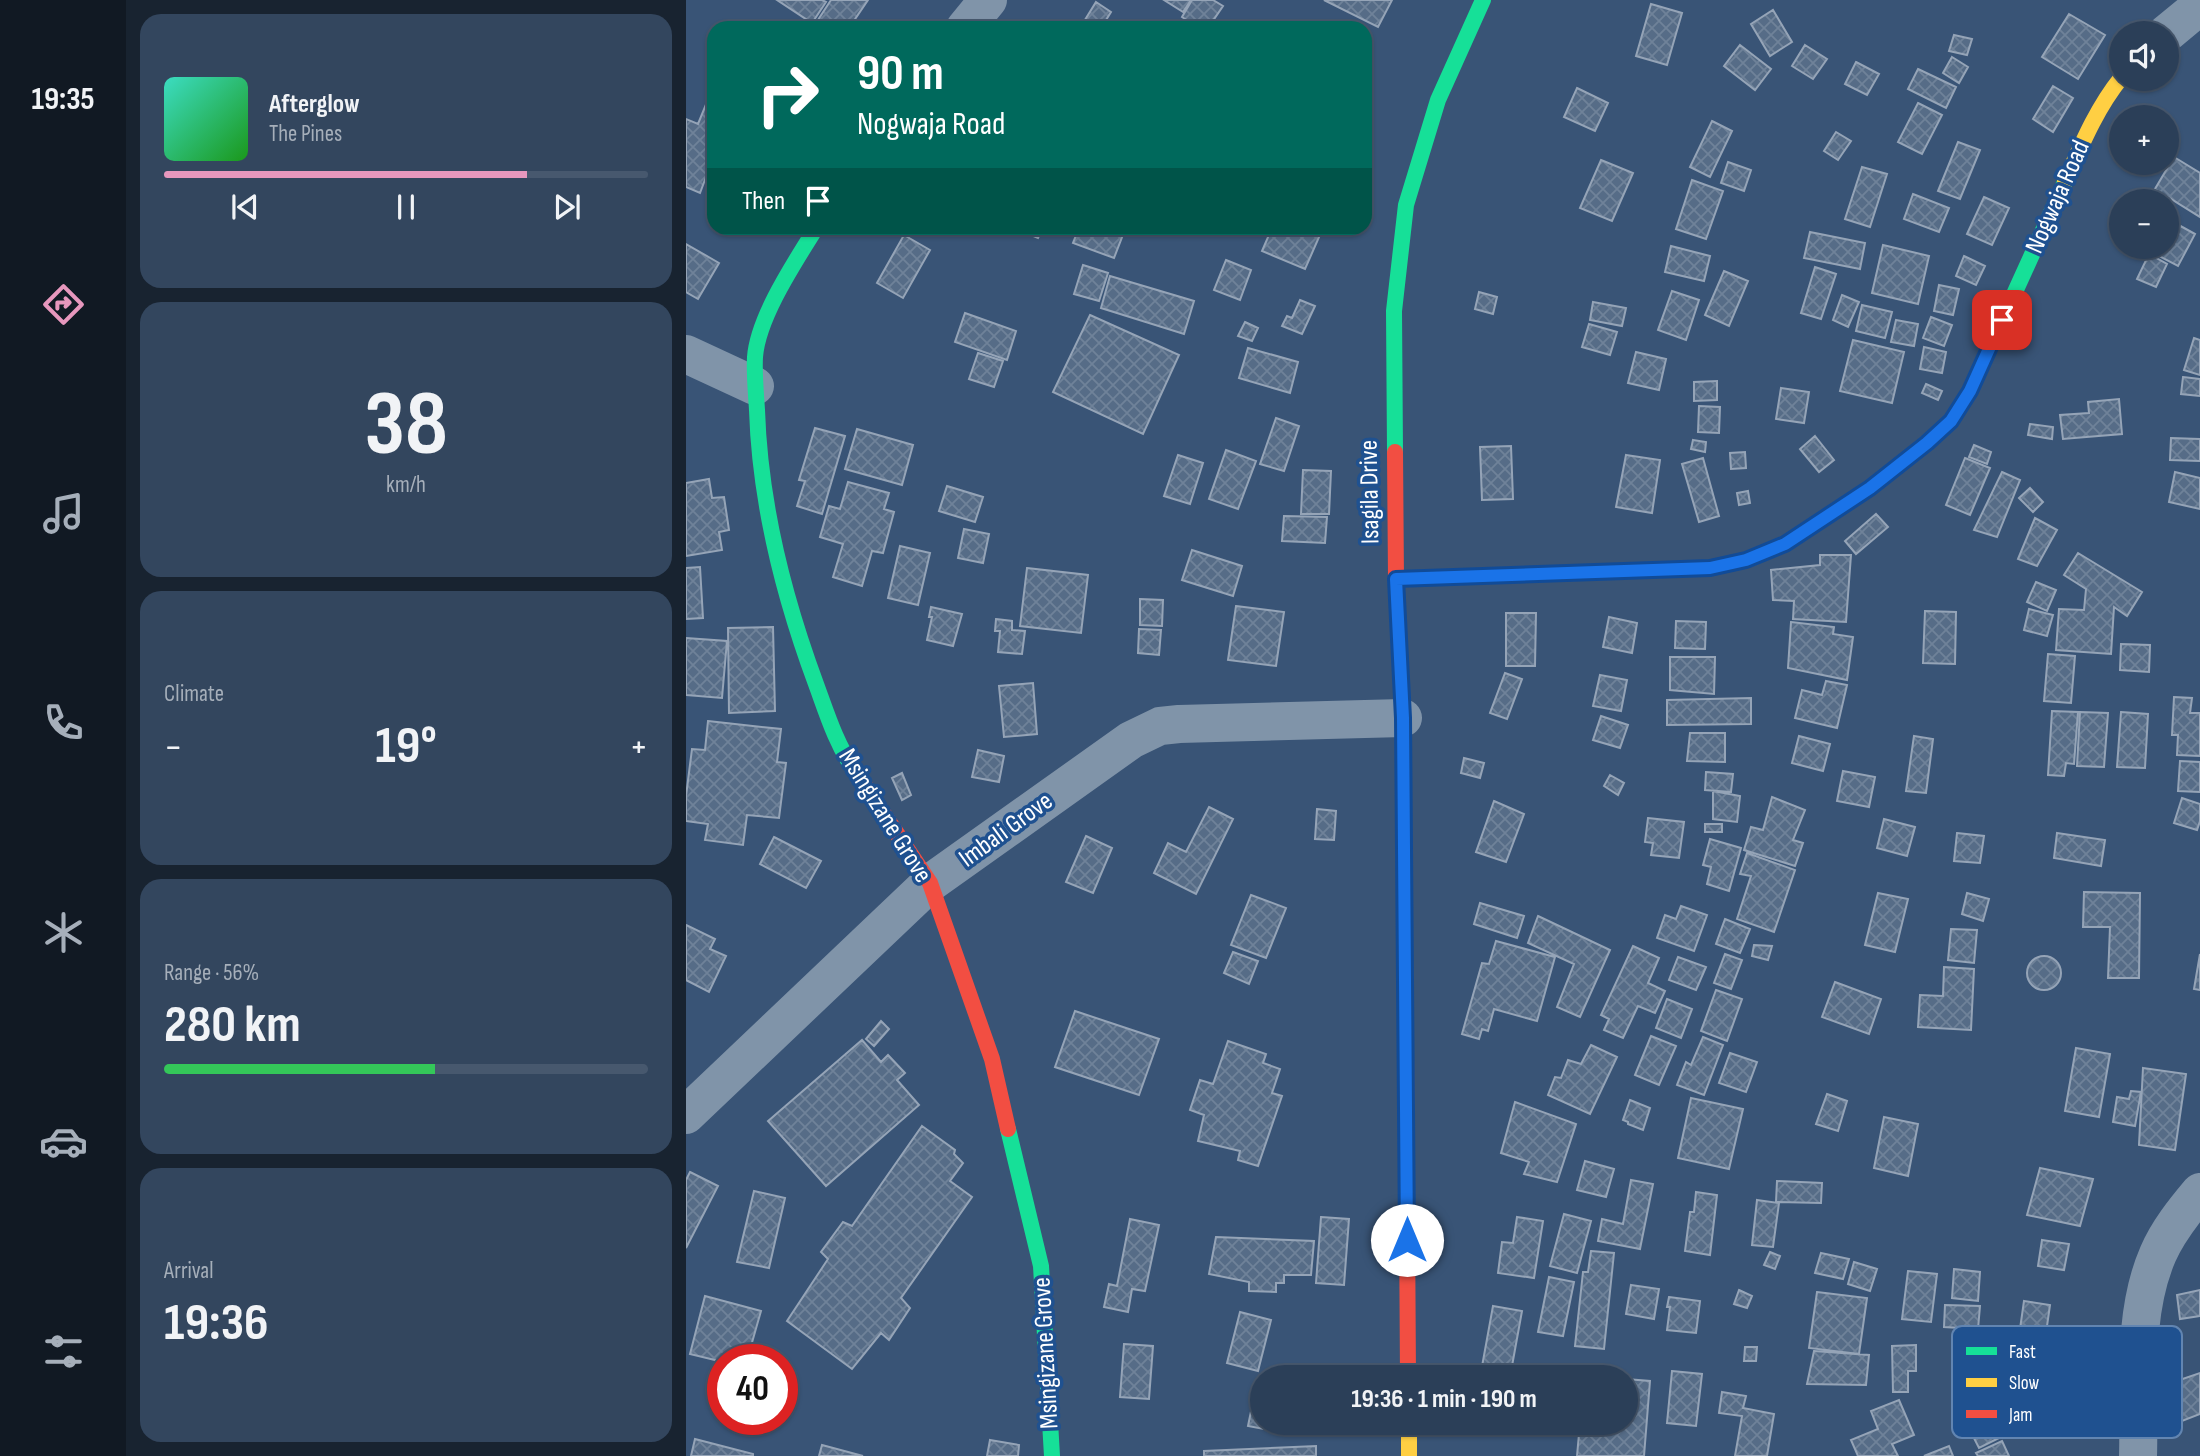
<!DOCTYPE html>
<meta charset="utf-8">
<style>
body{margin:0;font-family:"Sofia Sans Condensed",sans-serif;background:#33465e;color:#f1f3f6;height:100vh;display:flex;flex-direction:column;font-size:26px;white-space:nowrap}
*{box-sizing:border-box;margin:0}
p{font-size:23px;color:#a6afba}
.icon{flex:none;width:38px;height:38px;fill:none;stroke:currentColor;stroke-width:2;stroke-linecap:round;stroke-linejoin:round}
.map{position:relative;flex:1;overflow:hidden}
.sheet{display:flex;flex-direction:column;gap:14px;padding:14px;background:#182330;width:560px}
.sheet>*{flex:none}
.banner{position:absolute;left:21px;top:21px;width:665px;height:214px;border-radius:21px;box-shadow:0 2px 5px #0004,0 0 0 2px #47586e;background:#00695c;color:#fff;overflow:hidden}
.tools{position:absolute;left:1423px;top:21px;display:grid;gap:14px}
.tools a{display:grid;place-items:center;width:70px;height:70px;border-radius:50%;background:#2b3f58;box-shadow:0 2px 5px #0004,0 0 0 2px #47586e;font-size:35px}
.speed{position:absolute;left:21px;top:1344px;display:flex;gap:14px;font-size:35px;font-weight:700;text-align:center}
.speed>*{display:grid;place-content:center;width:91px;height:91px;border-radius:50%;background:#2b3f58;box-shadow:0 2px 5px #0004,0 0 0 2px #47586e;line-height:1}
.speed .limit{border:10px solid #d22;background:#fff;color:#111}
.pin{position:absolute;display:grid;place-items:center;width:60px;height:60px;color:#fff;margin:-30px;border-radius:14px;box-shadow:0 4px 10px #0006}
.me{position:absolute;width:77px;margin:-38px;rotate:0deg;stroke-linejoin:round;filter:drop-shadow(0 0 5px #0008)}
.turn{display:flex;align-items:center;gap:24px;height:147px;padding:0 35px;font-size:32px}
.turn .icon{width:91px;height:91px;stroke-width:2.5}
.turn b{display:block;font-size:49px;line-height:60px}
.then{display:flex;align-items:center;height:66px;padding:0 35px;background:#0003;gap:14px;font-size:26px}
.big{font-size:52px;font-weight:700;line-height:1.1}
.sheet .card{flex:1;display:flex;flex-direction:column;justify-content:center;gap:10px;min-width:0;padding:0 24px;border-radius:21px;background:#33465e}
.sheet .dial{align-items:center;gap:0}
.dial b{font-size:91px;line-height:1}
.song{display:flex;align-items:center;gap:21px}
.cover{width:84px;height:84px;border-radius:10px;background:linear-gradient(135deg,hsl(170 70% 55%),hsl(120 70% 35%))}
.played{height:7px;border-radius:4px;background:linear-gradient(90deg,#e797bd 75%,#47586e 75%)}
.keys{display:flex;justify-content:space-around;direction:ltr}
.heat{display:flex;justify-content:space-between;align-items:center;font-size:38px;direction:ltr}
.charge{height:10px;border-radius:5px;background:linear-gradient(90deg,#34c759 56%,#47586e 0)}
.trip{position:absolute;left:564px;top:1365px;width:388px;height:70px;border-radius:35px;background:#2b3f58;box-shadow:0 2px 5px #0004,0 0 0 2px #47586e;font-weight:700;line-height:70px;text-align:center}
main{display:flex;flex:1;min-height:0}
.menu{display:flex;flex-direction:column;width:126px;justify-content:space-around;align-items:center;background:#111923;color:#a6afba}
.menu .icon{width:49px;height:49px}
.menu .active{color:#e797bd}
.menu b{font-size:32px;color:#f1f3f6}
.map>svg:first-child{display:block}
.building{fill:url(#building-cross-hatch);stroke:#95a4b7;stroke-width:2}
.lines{fill:none;stroke-linecap:round;stroke-linejoin:round}
.street{stroke:#8094a9;stroke-width:38}
.fast{stroke:#16e098;stroke-width:16}
.slow{stroke:#ffcf43;stroke-width:16}
.jam{stroke:#f24e42;stroke-width:16}
.route-casing{stroke:#114b97;stroke-width:18}
.route{stroke:#1a73e8;stroke-width:12}
.labels{text-anchor:middle;dominant-baseline:central;stroke-width:7;stroke-linejoin:round;paint-order:stroke}
.street-label{font-size:26px;fill:#fff;stroke:#1f5190}
.key{fill:#1f5190;stroke:#6285b1;stroke-width:2}
.key-label{font-size:19px;fill:#fff}
</style>
<main>
<nav class="menu">
<b>19:35</b>
<svg class="icon active" aria-label="directions" viewBox="0 0 24 24"><path d="M12 3l9 9-9 9-9-9zM9 14v-3h6M13 9l2 2-2 2"/></svg>
<svg class="icon" aria-label="music" viewBox="0 0 24 24"><path d="M9 18V5l10-2v13"/><circle cx="6" cy="18" r="3"/><circle cx="16" cy="16" r="3"/></svg>
<svg class="icon" aria-label="phone" viewBox="0 0 24 24"><path d="M5 4h4l2 5-3 2q2 4 5 5l2-3 5 2v4C11 20 4 13 5 4z"/></svg>
<svg class="icon" aria-label="climate" viewBox="0 0 24 24"><path d="M12 3v18M4 7l16 10M4 17L20 7"/></svg>
<svg class="icon" aria-label="car" viewBox="0 0 24 24"><path d="M5 17H2v-5l4-1 3-4h7l3 4 3 1v5h-3M9 17h6M6 11h13"/><circle cx="7" cy="17" r="2"/><circle cx="17" cy="17" r="2"/></svg>
<svg class="icon" aria-label="filters" viewBox="0 0 24 24"><path d="M4 7h16M4 17h16"/><circle cx="9" cy="7" r="2"/><circle cx="15" cy="17" r="2"/></svg>
</nav>
<section class="sheet">
<div class="card">
<div class="song"><i class="cover"></i><div><b>Afterglow</b><p>The Pines</p></div></div>
<div class="played"></div>
<div class="keys"><svg class="icon" aria-label="previous" viewBox="0 0 24 24"><path d="M18 5L8 12l10 7zM5 5v14"/></svg><svg class="icon" aria-label="pause" viewBox="0 0 24 24"><path d="M8 5v14M16 5v14"/></svg><svg class="icon" aria-label="next" viewBox="0 0 24 24"><path d="M6 5l10 7-10 7zM19 5v14"/></svg></div>
</div>
<div class="card dial"><b>38</b><p>km/h</p></div>
<div class="card"><p>Climate</p>
<div class="heat"><a>−</a><b class="big">19°</b><a>+</a></div>
</div>
<div class="card"><p>Range · 56%</p><b class="big">280 km</b><div class="charge"></div></div>
<div class="card"><p>Arrival</p><b class="big">19:36</b></div>
</section>
<div class="map">
<svg width="1514" height="1456" viewBox="0 0 1514 1456">
<defs>
<pattern id="building-cross-hatch" width="8" height="8" patternUnits="userSpaceOnUse" patternTransform="scale(1.75)"><rect width="8" height="8" fill="#566c87"/><path d="M0 0l8 8M0 8l8-8" fill="none" stroke="#6f8299"/></pattern>
</defs>
<rect width="100%" height="100%" fill="#395476"/>
<!-- building -->
<path class="building" d="M91 0H136L140 2 126 23Z
M145 0H182L163 28H138L130 23Z
M478 0H505L497 12Z
M506 0H527L537 6 522 28H513L496 17Z
M638 0H706L692 27Z
M410 2 425 12 415 28H394Z
M965 4 996 13 981 65 950 56Z
M1087 10 1106 42 1084 56 1065 24Z
M1383 14 1419 35 1392 79 1356 57Z
M1268 35 1286 39 1281 55 1263 51Z
M1054 45 1085 69 1069 90 1038 66Z
M1119 45 1141 59 1127 79 1106 66Z
M1266 57 1282 67 1273 83 1257 73Z
M1170 62 1193 74 1181 95 1159 84Z
M1232 69 1270 87 1260 108 1222 89Z
M1367 86 1387 98 1367 132 1347 119Z
M891 88 922 103 909 131 878 117Z
M21 102 28 104V166L25 164 14 193 0 187V119L12 124Z
M1232 103 1256 115 1236 154 1212 142Z
M1026 121 1046 131 1024 177 1004 167Z
M1150 132 1165 141 1152 160 1138 151Z
M1272 142 1294 150 1274 199 1252 191Z
M1488 157 1514 173V217L1469 189Z
M915 160 947 173 926 221 894 208Z
M1042 162 1065 170 1058 191 1035 183Z
M1176 167 1201 174 1184 227 1159 219Z
M1006 180 1037 191 1020 239 990 229Z
M1227 194 1263 208 1253 232 1218 219Z
M1298 197 1323 208 1306 245 1281 234Z
M1480 218 1509 234 1492 266 1456 247H1480Z
M328 228H357L352 238Z
M393 228H426L438 232 428 258 387 243Z
M586 228H637L619 269 576 251Z
M1124 232 1179 243 1174 269 1118 258Z
M218 235 244 250 217 298 191 283Z
M0 244 33 263 12 299 0 292Z
M1197 245 1243 256 1232 304 1186 293Z
M985 246 1024 256 1018 281 979 272Z
M1463 254 1481 264 1470 287 1451 279Z
M1278 256 1299 266 1290 285 1270 276Z
M540 260 565 270 554 300 528 290Z
M397 265 422 273 413 301 388 294Z
M1129 267 1150 274 1135 319 1115 313Z
M1038 271 1062 281 1043 326 1019 315Z
M424 276 508 301 498 334 415 308Z
M1253 285 1273 289 1267 315 1248 311Z
M986 291 1013 300 1000 340 972 330Z
M793 292 811 297 807 314 789 309Z
M1156 295 1173 302 1162 327 1147 320Z
M614 300 629 306 616 334 596 326 601 316 606 318Z
M907 302 940 308 936 326 904 320Z
M1176 305 1206 312 1199 338 1170 331Z
M279 313 330 331 321 360 269 342Z
M404 315 493 355 457 434 367 392Z
M1245 317 1266 325 1258 346 1237 338Z
M1210 320 1232 324 1228 346 1205 342Z
M559 322 572 328 566 341 552 336Z
M903 324 931 332 924 355 896 347Z
M1508 338 1514 340V375L1498 370Z
M1167 340 1218 352 1206 403 1154 391Z
M1238 347 1260 352 1256 373 1234 369Z
M562 348 612 362 604 393 553 378Z
M950 352 980 359 973 390 942 383Z
M292 353 317 361 308 387 283 379Z
M1497 377 1514 379V396L1495 394Z
M1031 381V400L1008 401V382Z
M1240 384 1256 391 1252 400 1236 393Z
M1095 388 1123 392 1118 423 1090 419Z
M1433 399 1436 434 1377 439 1374 415 1403 413 1402 402Z
M1013 406 1034 407 1033 433 1012 432Z
M590 418 613 426 598 471 574 464Z
M1344 424 1367 427 1366 439 1342 435Z
M129 428 159 436 136 514 111 506 119 481 113 480Z
M171 429 227 445 216 485 159 469Z
M1129 436 1148 460 1133 472 1114 449Z
M1485 438 1514 439V461L1484 460Z
M1007 440 1020 442 1019 452 1005 449Z
M1288 445 1305 452 1301 464 1283 457Z
M825 446 827 499 796 500 794 447Z
M540 450 570 461 552 509 523 499Z
M1059 452 1060 468 1045 469 1044 453Z
M492 455 517 463 504 504 478 496Z
M940 455 974 460 966 513 930 507Z
M1017 458 1033 516 1013 522 996 464Z
M1279 458 1304 468 1284 515 1260 505Z
M617 470 645 471 643 514H615Z
M1316 472 1334 480 1311 537 1288 530Z
M1489 472 1514 478V509L1483 502Z
M23 479 26 498 38 497 43 530 33 532 36 550 0 556V483Z
M162 482 203 493 198 509 208 512 197 553 186 551 176 586 147 577 157 544 134 537 143 506 154 509Z
M261 486 297 497 289 522 253 511Z
M1344 488 1357 502 1347 512 1333 498Z
M1062 491 1064 503 1053 505 1051 493Z
M1190 514 1202 527 1170 554 1159 541Z
M598 516 641 517 639 543 596 541Z
M1349 518 1371 530 1351 566 1332 559Z
M278 529 303 534 297 563 272 558Z
M214 546 244 553 232 605 202 598Z
M506 550 556 566 547 596 496 580Z
M1392 553 1456 592 1441 616 1428 607 1425 654 1370 650 1373 609 1398 610 1400 589 1378 575Z
M1134 555H1165L1160 622 1107 619 1108 601 1087 600 1085 570 1134 565Z
M14 567 17 618 0 619V568Z
M341 568 402 575 395 633 334 626Z
M1350 582 1370 590 1361 611 1341 602Z
M454 599 477 600 476 626 454 625Z
M550 606 598 612 590 666 542 660Z
M245 607 276 614 267 646 241 640 246 617H243Z
M1343 609 1367 615 1361 636 1338 630Z
M1239 611 1270 612 1269 664 1237 663Z
M820 613H850L849 666H820Z
M923 617 951 623 946 653 917 647Z
M310 619 326 621V630L339 631 336 654 312 652 314 631H309Z
M990 621 1020 622 1019 649 989 648Z
M1105 622 1148 627 1147 634 1167 637 1161 680 1102 668Z
M87 627 89 711 43 713 42 628Z
M453 629 475 630 473 655 452 653Z
M0 638 41 641 36 698 0 695Z
M1435 644 1464 645 1463 672 1434 670Z
M1362 654 1389 656 1385 703 1358 701Z
M984 657H1029L1028 694 984 690Z
M819 673 836 679 821 719 804 713Z
M914 675 941 680 935 711 907 706Z
M1140 681 1161 685 1151 728 1109 718 1116 690 1136 695Z
M347 683 351 734 318 737 313 686Z
M1488 697 1506 698 1504 713H1514V756L1491 755 1492 735H1486Z
M1065 698V724L981 725V700Z
M1366 711 1392 712 1388 764 1380 763 1378 776 1362 775Z
M1394 712 1422 713 1418 767 1391 766Z
M1435 712 1462 714 1459 768 1431 767Z
M915 716 942 725 934 748 907 740Z
M22 721 95 729 91 762 100 763 93 818 61 815 57 845 19 840 22 824 0 821V796L6 749 19 750Z
M1004 733H1039V762L1001 761Z
M1113 736 1144 744 1137 771 1106 763Z
M1228 736 1247 739 1240 793 1220 791Z
M292 750 318 756 313 782 286 777Z
M778 758 798 763 794 778 775 773Z
M1494 761 1514 762V792L1492 791Z
M1157 771 1189 777 1183 807 1151 801Z
M1020 772 1047 774 1045 792 1019 790Z
M216 773 225 795 216 800 206 778Z
M924 775 938 783 932 795 918 786Z
M1027 791 1054 796 1051 822 1027 819Z
M1086 797 1119 810 1107 840 1117 843 1109 866 1058 850 1065 827 1077 830Z
M1496 798 1514 804V821L1511 830 1488 823Z
M808 801 838 814 820 862 790 852Z
M523 807 547 819 510 894 468 873 482 843 500 852Z
M631 809 650 811 648 840 629 839Z
M962 818 998 822 993 858 965 855 967 843 959 842Z
M1198 819 1229 827 1221 856 1191 848Z
M1019 824H1036V832H1019Z
M1271 833 1298 836 1294 863 1268 861Z
M1371 833 1419 840 1415 866 1368 858Z
M400 836 426 848 407 893 380 882Z
M88 837 135 861 120 888 74 864Z
M1024 839 1055 848 1043 891 1021 884 1025 867 1017 865Z
M1061 853 1109 870 1088 932 1051 919 1065 876 1054 874Z
M1398 892 1454 893 1453 978H1422L1424 927H1397Z
M1192 893 1222 899 1209 952 1179 945Z
M1281 893 1303 899 1297 921 1276 914Z
M565 895 600 908 580 958 545 945Z
M794 903 838 916 831 938 788 924Z
M995 906 1021 915 1008 951 971 938 979 915 990 919Z
M852 916 924 950 894 1017 871 1007 888 964 842 943Z
M1039 919 1064 929 1054 953 1030 944Z
M0 925 29 939 24 949 40 956 23 992 0 980Z
M1265 929 1291 930 1288 963 1262 960Z
M810 941 869 957 851 1021 808 1009 802 1031 796 1029 793 1039 776 1034 796 963 803 964Z
M1068 945 1086 946 1082 960 1066 956Z
M947 946 973 958 962 983 979 991 969 1013 952 1006 937 1038 918 1030 923 1019 915 1015Z
M547 952 572 961 563 984 538 973Z
M1039 954 1056 960 1045 989 1028 983Z
M1514 954V990L1508 989Z
M1341 973a17 17 0 1 1 34 0a17 17 0 1 1-34 0Z
M992 957 1020 967 1010 990 983 980Z
M1258 967 1288 969 1285 1030 1232 1027 1234 995 1257 996Z
M1149 982 1195 999 1183 1034 1136 1017Z
M1030 990 1056 999 1041 1041 1015 1031Z
M981 999 1006 1009 995 1038 970 1028Z
M389 1011 473 1039 453 1095 369 1067Z
M195 1021 203 1029 188 1046 180 1039Z
M965 1036 990 1046 973 1085 949 1075Z
M1017 1037 1037 1045 1018 1095 991 1085 1000 1062 1005 1065Z
M176 1040 195 1062 202 1055 219 1073 211 1080 233 1105 140 1186 82 1121Z
M542 1041 580 1054 577 1063 594 1069 586 1093 596 1096 572 1166 552 1160 554 1151 512 1141 518 1115 504 1110 514 1080 527 1084Z
M905 1045 931 1057 904 1114 862 1095 869 1077 875 1078 882 1060 895 1064Z
M1390 1048 1424 1054 1413 1117 1379 1111Z
M1044 1053 1071 1062 1060 1092 1033 1083Z
M1457 1068 1500 1074 1489 1150 1453 1145Z
M1445 1091 1455 1092 1449 1126 1427 1122 1431 1097 1443 1099Z
M1141 1094 1161 1101 1152 1131 1130 1124Z
M1005 1098 1057 1109 1043 1169 992 1158Z
M944 1100 964 1108 957 1130 942 1124V1122L937 1120Z
M829 1102 890 1124 871 1182 838 1174 843 1162 815 1153Z
M1198 1117 1232 1124 1222 1176 1188 1168Z
M236 1126 269 1150 268 1154 277 1163 264 1181 286 1197 215 1298 224 1308 203 1340 195 1333 166 1369 101 1321 142 1259 135 1252 157 1222 166 1226Z
M899 1161 928 1169 920 1197 891 1190Z
M1354 1168 1407 1179 1394 1226 1341 1215Z
M4 1172 32 1186 0 1248V1180Z
M945 1180 967 1184 954 1249 912 1241 916 1219 937 1224Z
M1091 1181 1136 1183 1135 1203 1090 1202Z
M68 1191 99 1198 83 1268 51 1262Z
M1010 1192 1031 1195 1024 1255 999 1251 1004 1212H1008Z
M1071 1200 1093 1203 1087 1247 1066 1245Z
M878 1214 905 1221 891 1273 864 1266Z
M635 1217 663 1219 658 1285 630 1283Z
M831 1217 857 1221 848 1278 812 1273 816 1242 827 1243Z
M444 1219 473 1225 459 1291 446 1289 442 1312 418 1307 423 1284 431 1286Z
M530 1237 628 1241 625 1275H598V1283H590V1292L563 1291V1282L523 1274Z
M1356 1240 1383 1244 1378 1270 1352 1266Z
M905 1251 928 1253 918 1349 889 1346 897 1272H902Z
M1084 1252 1094 1256 1089 1269 1078 1265Z
M1135 1253 1163 1259 1157 1279 1129 1273Z
M1168 1262 1191 1269 1184 1291 1162 1284Z
M1268 1269 1294 1272 1292 1301 1266 1298Z
M1222 1271 1251 1274 1245 1322 1216 1319Z
M863 1277 888 1282 877 1336 852 1332Z
M945 1285 973 1289 968 1319 940 1314Z
M1053 1290 1066 1296 1061 1308 1048 1304Z
M1514 1290V1316L1494 1319 1491 1295Z
M1131 1292 1181 1298 1173 1354 1123 1348Z
M19 1296 75 1311 61 1360H37V1362L4 1354Z
M983 1297 1014 1301 1010 1333 981 1330 984 1307H981Z
M1338 1301 1364 1305 1358 1347 1332 1343Z
M1259 1305 1294 1306 1292 1329 1258 1327Z
M807 1306 836 1311 824 1377 795 1372Z
M554 1312 585 1320 572 1371 541 1363Z
M438 1344 467 1346 463 1399 434 1397Z
M1230 1345V1371H1222V1392H1207L1206 1346Z
M1059 1347H1071L1070 1361H1058Z
M1128 1351 1183 1355 1180 1385 1121 1384Z
M986 1371 1016 1374 1010 1426 981 1423Z
M1514 1373V1414L1496 1421 1485 1383Z
M940 1379 964 1381 958 1456H891L894 1423H940Z
M1293 1384 1319 1435 1293 1448 1267 1397Z
M570 1387 576 1388V1423H611L609 1435 562 1426Z
M1036 1392 1060 1396 1057 1408 1088 1414 1081 1456H1049L1056 1416 1033 1413Z
M1213 1400 1228 1435 1206 1444 1212 1456H1172L1165 1440 1192 1429 1185 1411Z
M9 1439 67 1454V1456H5Z
M304 1440 333 1445 332 1456H301Z
M1316 1441 1323 1456H1292L1290 1453Z
M136 1445 177 1456H133Z
M630 1446V1456H518V1451Z
M1263 1446 1267 1456H1238Z"/>
<g class="lines">
<!-- street -->
<path class="street" d="M279 28 302 0
M1480 34 1514 6
M0 354 69 386
M0 1115 244 883 445 740 474 726 493 724 717 718
M1452 1456C1454 1390 1445 1316 1472 1254 1482 1231 1498 1211 1514 1192"/>
<!-- fast -->
<path class="fast" d="M130 228C109 262 72 317 69 357 68 374 70 393 71 410 74 505 97 595 130 684 141 714 150 744 169 771
M709 452 708 311 720 205 752 100 797 0
M1063 559 1099 544 1184 488 1241 443 1265 421 1284 391 1379 182
M322 1129 355 1266 366 1456"/>
<!-- slow -->
<path class="slow" d="M1379 182C1395 146 1410 109 1435 78
M717 772 720 1055
M723 1423V1456"/>
<!-- jam -->
<path class="jam" d="M709 452 710 579 717 718V772
M710 579 1024 568 1063 559
M169 771 244 883 306 1059 322 1129
M720 1055 722 1377"/>
</g>
<g class="lines">
<!-- route casing -->
<g class="route-casing">
<path id="route" d="M721 1240 717 718 710 579 1024 568 1060 560 1099 544 1184 488 1241 443 1265 421 1284 391 1316 320"/>
</g>
<!-- route -->
<use href="#route" class="route"/>
</g>
<g class="labels">
<!-- street labels -->
<g class="street-label">
<text transform="translate(1372 197) rotate(-66)">Nogwaja Road</text>
<text transform="translate(684 492) rotate(-91)">Isagila Drive</text>
<text transform="translate(199 816) rotate(58)">Msingizane Grove</text>
<text transform="translate(320 830) rotate(-36)">Imbali Grove</text>
<text transform="translate(360 1353) rotate(-93)">Msingizane Grove</text>
</g>
</g>
<!-- legend -->
<rect x="1266" y="1326" width="230" height="112" rx="10" class="key"/>
<rect x="1280" y="1347" width="31" height="8" fill="#16e098"/>
<rect x="1280" y="1378" width="31" height="9" fill="#ffcf43"/>
<rect x="1280" y="1410" width="31" height="8" fill="#f24e42"/>
<g class="key-label">
<text x="1323" y="1358">Fast</text>
<text x="1323" y="1389">Slow</text>
<text x="1323" y="1421">Jam</text>
</g>
</svg>
<div class="tools">
<a><svg class="icon" aria-label="sound" viewBox="0 0 24 24"><path d="M4 9h4l5-4v14l-5-4H4zM17 9q2 3 0 6"/></svg></a>
<a>+</a>
<a>−</a>
</div>
<div class="speed"><div class="limit">40</div></div>
<div class="pin" style="left:1316px;top:320px;background:#d93025"><svg class="icon" aria-label="arrive" viewBox="0 0 24 24"><path d="M6 21V4h12l-3 4 3 4H6"/></svg></div>
<svg class="me" style="left:721px;top:1240px" viewBox="-20 -20 40 40"><circle r="19" fill="#fff"/><path d="M0-13L10 11 0 6-10 11z" fill="#1a73e8"/></svg>
<div class="trip">19:36 · 1 min · 190 m</div>
<div class="banner">
<div class="turn"><svg class="icon" aria-label="right" viewBox="0 0 24 24"><path d="M7 20v-9h11M14 6l5 5-5 5"/></svg><div><b>90 m</b>Nogwaja Road</div></div>
<div class="then">Then<svg class="icon" aria-label="arrive" viewBox="0 0 24 24"><path d="M6 21V4h12l-3 4 3 4H6"/></svg></div>
</div>
</div>
</main>
